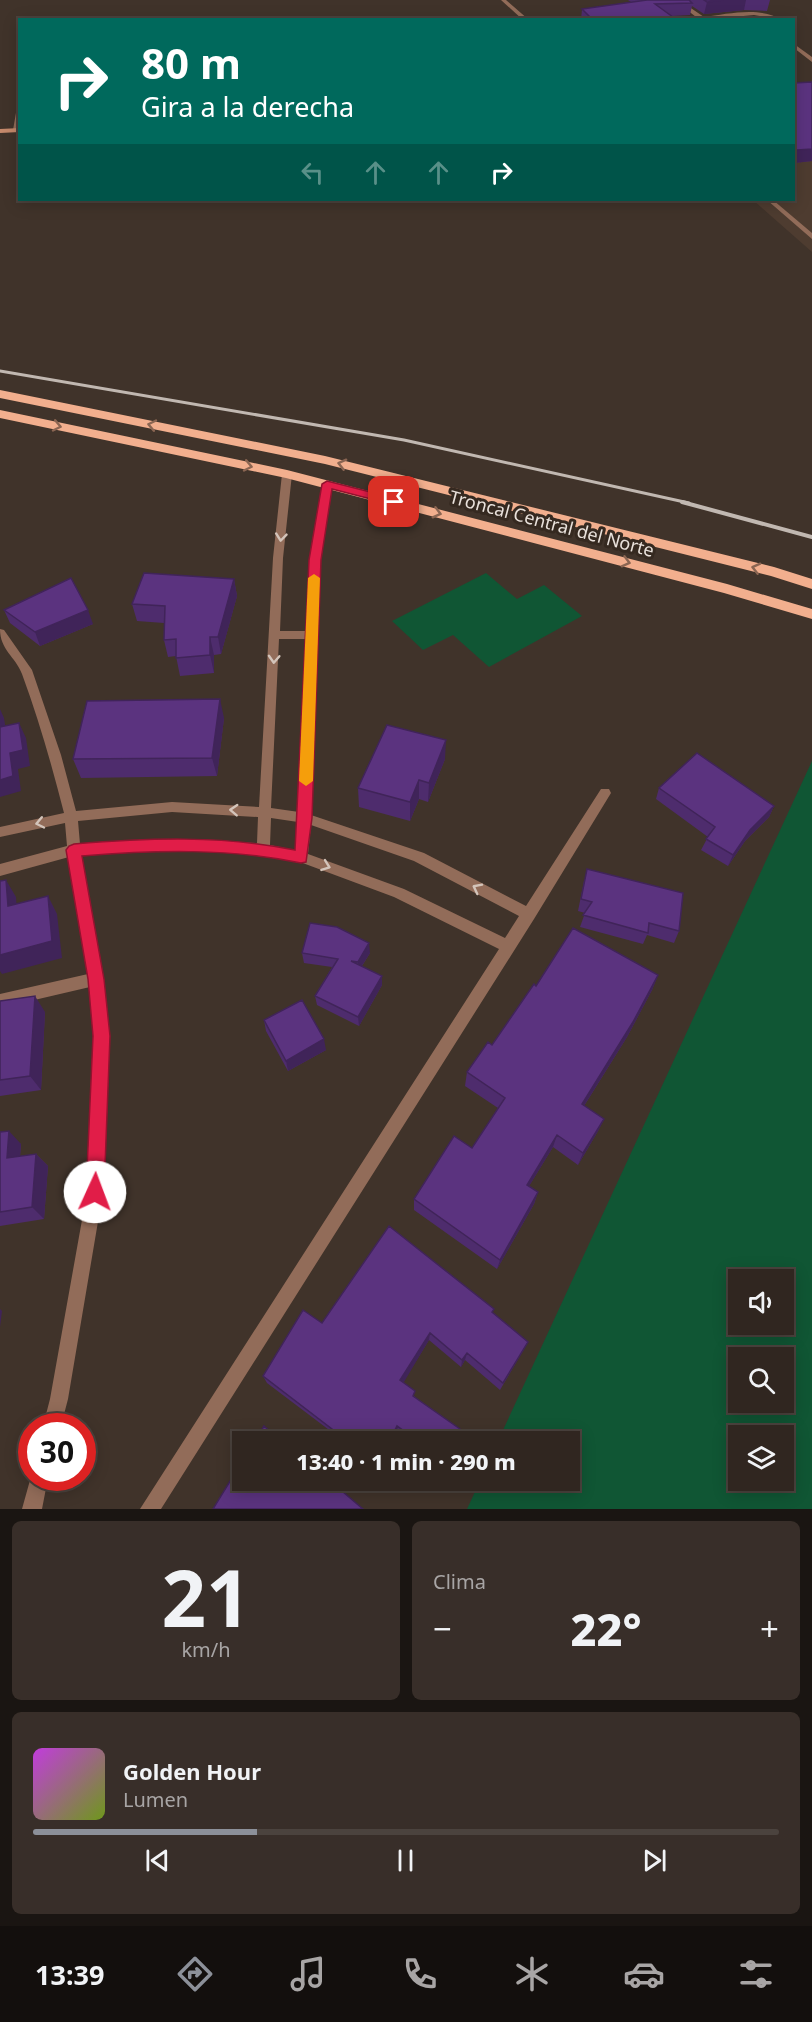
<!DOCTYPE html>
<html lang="es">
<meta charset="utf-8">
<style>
body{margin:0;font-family:"Noto Sans",sans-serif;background:#382e29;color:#f1f3f6;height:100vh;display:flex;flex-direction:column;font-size:22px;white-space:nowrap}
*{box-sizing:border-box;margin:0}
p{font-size:20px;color:#a8a5a5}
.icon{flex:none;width:33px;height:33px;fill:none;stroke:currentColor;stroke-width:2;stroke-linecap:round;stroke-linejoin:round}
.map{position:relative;height:1509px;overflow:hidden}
.sheet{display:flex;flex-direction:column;gap:12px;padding:12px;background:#1a1512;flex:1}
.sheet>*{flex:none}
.top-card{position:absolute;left:18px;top:18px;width:777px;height:183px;border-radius:0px;box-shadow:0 3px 15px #0003,0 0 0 2px #4b433e;background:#00695c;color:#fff;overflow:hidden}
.controls{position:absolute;left:728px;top:1269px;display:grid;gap:12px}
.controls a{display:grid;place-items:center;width:66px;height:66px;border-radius:0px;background:#302620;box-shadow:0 3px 15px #0003,0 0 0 2px #4b433e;font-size:30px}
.speed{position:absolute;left:18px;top:1413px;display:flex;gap:12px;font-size:30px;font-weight:700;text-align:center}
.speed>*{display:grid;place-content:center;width:78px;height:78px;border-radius:50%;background:#302620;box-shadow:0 3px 15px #0003,0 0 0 2px #4b433e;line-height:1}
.speed .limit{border:9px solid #d22;background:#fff;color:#111}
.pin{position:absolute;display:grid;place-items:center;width:51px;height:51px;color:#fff;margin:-26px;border-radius:12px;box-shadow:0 3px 9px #0006}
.me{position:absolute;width:66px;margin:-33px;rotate:2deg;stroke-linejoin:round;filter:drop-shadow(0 0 4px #0008)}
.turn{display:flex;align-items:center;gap:21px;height:126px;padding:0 24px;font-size:27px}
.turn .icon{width:78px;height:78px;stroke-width:2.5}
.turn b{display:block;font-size:42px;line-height:51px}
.lanes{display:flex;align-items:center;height:57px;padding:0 24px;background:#0003;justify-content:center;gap:30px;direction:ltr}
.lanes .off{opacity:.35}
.big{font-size:45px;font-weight:800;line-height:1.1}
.sheet .widget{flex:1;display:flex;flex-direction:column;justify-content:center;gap:9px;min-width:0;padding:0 21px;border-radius:9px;background:#382e29}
.sheet .dial{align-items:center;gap:0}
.dial b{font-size:78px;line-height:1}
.song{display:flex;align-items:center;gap:18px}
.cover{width:72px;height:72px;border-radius:9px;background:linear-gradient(135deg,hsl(290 70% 55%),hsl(80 70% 35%))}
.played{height:6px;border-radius:3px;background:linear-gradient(90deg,#8c9099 30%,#4b433e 30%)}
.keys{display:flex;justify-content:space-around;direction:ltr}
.heat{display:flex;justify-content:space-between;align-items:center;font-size:33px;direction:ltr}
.sheet .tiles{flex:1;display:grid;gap:12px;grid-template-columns:1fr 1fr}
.widget:last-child{grid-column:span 2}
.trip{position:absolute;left:232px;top:1431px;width:348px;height:60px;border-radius:0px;background:#302620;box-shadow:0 3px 15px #0003,0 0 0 2px #4b433e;font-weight:800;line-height:60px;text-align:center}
.menu{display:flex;height:96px;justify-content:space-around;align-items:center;background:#130f0d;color:#a8a5a5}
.menu .icon{width:42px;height:42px}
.menu .current{color:#8c9099}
.menu b{font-size:27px;color:#f1f3f6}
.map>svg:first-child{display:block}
.built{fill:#4e3c30}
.green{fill:#105634;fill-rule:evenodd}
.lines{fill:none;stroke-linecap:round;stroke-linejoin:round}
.service{fill:#926c59;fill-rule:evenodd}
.minor{fill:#926c59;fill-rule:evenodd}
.secondary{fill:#c5896b;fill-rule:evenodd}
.trunk{fill:#f2af8e;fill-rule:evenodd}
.rail-far1{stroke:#c1b8b1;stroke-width:3}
.rail{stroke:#c1b8b1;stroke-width:4}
.wall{fill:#4e2c6d}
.shaded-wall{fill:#402459}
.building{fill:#5b337f;stroke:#402459;stroke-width:1.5}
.oneway{stroke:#8a6552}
.oneway2{stroke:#d3c4ba}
.route{fill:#e11d48;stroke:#92132f;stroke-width:1.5}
.slow{fill:#f59e0b}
.labels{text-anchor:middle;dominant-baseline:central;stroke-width:6;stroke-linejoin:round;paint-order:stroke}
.street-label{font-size:18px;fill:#e9e1db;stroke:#352920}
</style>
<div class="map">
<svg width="812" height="1509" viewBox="0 0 812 1509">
<rect width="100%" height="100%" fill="#40332a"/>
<!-- built -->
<path class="built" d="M812 93V252L753 200H794V94Z"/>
<!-- green -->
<path class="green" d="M486 573 517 599 544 585 582 616 489 667 453 635 423 650 392 621Z
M812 761V1509H467L480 1481 570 1480V1442L498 1441ZM738 1280H783V1324H738ZM738 1358H783V1402H738ZM738 1436H783V1480H738Z"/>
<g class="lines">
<!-- service -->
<path class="service" d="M674 0H679L704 17C728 14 760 6 782 20L754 15 700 20Z
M794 44 812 57V62L794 48Z
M767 200H773L812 233V239Z"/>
<!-- minor -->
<path class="minor" d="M501 0H506L529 20H523Z
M20 105V127L16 132 13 130 17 107Z
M287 471 292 474 283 558 280 631H307L310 560 322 484 327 481 332 484 320 560 311 815 424 853 526 906 601 789H609L611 793 534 919 161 1509H140L499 949 394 897 300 862 263 854 151 849 81 855 103 979 109 1036 103 1192 68 1399 61 1426H43L50 1399 87 1192 95 1036 90 987 0 1008V994L88 974 69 857 0 876V864L67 846 65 823 0 837V827L64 813C52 766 39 720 22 674 15 656 0 650 0 629L4 630 32 670 61 755 76 811 172 802 259 807 273 558 282 474ZM279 639H306L299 812 271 808ZM172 812 258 817 257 843 151 839 80 844 78 821ZM271 818 298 822 295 850 270 845ZM311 825 414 861 519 916 505 938 404 889 308 854Z
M32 1473V1478H48L42 1509H22Z"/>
<!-- secondary -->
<path class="secondary" d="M20 128V132L0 133V129Z"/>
<!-- trunk -->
<path class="trunk" d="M0 390 325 456 774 567 812 579V589L771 576 325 464 0 398Z
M0 410 287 470 727 584 812 609V619L724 593 286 478 0 418Z"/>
<!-- rail-far1 -->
<path class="rail-far1" d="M0 371 404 440 689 503"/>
<!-- rail -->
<path class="rail" d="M682 502 812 537"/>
</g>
<!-- wall -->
<path class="wall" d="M628 0H770L767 11 744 10 704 14 692 6 690 15 672 16 677 20H581L582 9 631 2Z
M812 82V161L794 163V83Z
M234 579 237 596 221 654 214 655V673L180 676 176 656 168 657 164 640V623L137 621 132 604Z
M4 610 93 624 40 646 10 623Z
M224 718 217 776 81 778 73 759Z
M445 759 428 802 419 799 410 821 359 807 358 788Z
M659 788 774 806 769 817 745 841 728 866 701 850 708 837 656 799Z
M584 881 679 931 674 943 647 935 643 944 580 927 585 913 578 911Z
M302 953H370L362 966 382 985 359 1026 317 1005 315 996 332 967 304 963Z
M658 975 652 990 627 1037 584 1106 604 1119 598 1131 578 1165 553 1147 529 1186 538 1192 534 1204 497 1269 414 1210V1199L472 1148 498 1108 465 1086 467 1072 492 1045 536 986Z
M0 1001 45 1012 41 1090 0 1096Z
M264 1020 326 1050 288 1071 266 1031Z
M0 1132 21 1144 20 1156 36 1154 48 1166 44 1219 0 1226Z
M493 1313 524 1349 500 1390 465 1360 461 1367 429 1340 403 1382 415 1397 458 1434 454 1442H412L398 1431 392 1442H345L267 1383 263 1376 322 1323Z"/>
<!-- shaded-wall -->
<path class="shaded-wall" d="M723 0H746L744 10 704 14 707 2Z
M812 149V161L794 163 797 150Z
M234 579 237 596 221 654 218 637Z
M88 610 93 624 40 646 35 632Z
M210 637 214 655V673L210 655Z
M220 699 224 718 217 776 212 758Z
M0 709 4 718 8 743 0 727Z
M19 723 26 738 30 766 18 769 21 791 0 797V780L10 753Z
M446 740 445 759 428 802 429 783Z
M419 780V799L410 821V802Z
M774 806 769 817 745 841 728 866 733 855 750 830Z
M6 880 16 897 18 923 8 906Z
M48 896 57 914 62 958 2 974 0 971V955Z
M369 943 370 953 358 972V962Z
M658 975 652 990 627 1037 577 1117 582 1104Z
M382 976V985L359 1026 358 1017Z
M35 996 45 1012 41 1090 30 1076Z
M324 1039 326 1050 288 1071 286 1061Z
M604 1119 598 1131 578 1165 583 1153Z
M9 1131 21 1144 19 1171 7 1158Z
M557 1135 553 1147 523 1196 527 1185Z
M36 1154 48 1166 44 1219 32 1207Z
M538 1192 534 1204 497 1269 500 1260Z
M0 1309 2 1311 0 1327Z
M430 1333 429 1340 401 1387 400 1380Z
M467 1353 465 1360 461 1367 462 1360Z
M397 1426 398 1431 392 1442H389Z"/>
<!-- building -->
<path class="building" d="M647 0H689L692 3 655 4 677 20H593L582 9Z
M704 0H723L707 2Z
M812 82V149L797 150 794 147V83Z
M144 573 234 579 218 637H210V655L176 658V639L164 640 165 606 132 604Z
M71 578 88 610 35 632 4 610Z
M220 699 212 758 73 759 87 701Z
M19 723 23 750 10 753 13 776 0 780V724V727Z
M387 725 446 740 429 783 419 780 410 802 358 788Z
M697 753 774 806 750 830 733 855 706 839 715 827 659 788Z
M587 869 683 893 679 931 649 923 648 933 583 915 592 902 581 899Z
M6 880 8 906 48 896 52 941 0 955V881Z
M310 923 337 927 369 943 358 962 351 961 382 976 358 1017 315 996 338 959 302 953Z
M573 928 658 975 633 1022 582 1104 604 1119 583 1153 557 1135 527 1185 538 1192 500 1260 414 1199 454 1136 472 1148 505 1098 467 1072 488 1042 492 1045 534 984 536 986Z
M35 996 30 1076 0 1080V1001Z
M302 1000 324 1039 286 1061 264 1020Z
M9 1131 7 1158 36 1154 32 1207 0 1212V1132Z
M389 1226 494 1309 492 1312 528 1342 503 1383 467 1353 462 1360 430 1333 400 1380 415 1391 413 1396 460 1429 454 1442H419L397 1426 389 1442H349L263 1376 303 1310 322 1323Z
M264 1426 282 1442H254Z
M243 1460V1480H329L363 1509H213Z"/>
<!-- one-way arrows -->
<defs><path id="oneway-chevron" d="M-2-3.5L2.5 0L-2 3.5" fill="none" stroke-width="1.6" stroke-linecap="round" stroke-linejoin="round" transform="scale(1.5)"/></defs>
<g class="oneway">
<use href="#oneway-chevron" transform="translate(152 425) rotate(-168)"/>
<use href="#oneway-chevron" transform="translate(57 426) rotate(12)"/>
<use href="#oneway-chevron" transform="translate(342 464) rotate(-166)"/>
<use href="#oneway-chevron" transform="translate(248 466) rotate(12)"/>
<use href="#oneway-chevron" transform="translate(437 513) rotate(15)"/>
<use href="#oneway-chevron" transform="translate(626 562) rotate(15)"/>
<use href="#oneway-chevron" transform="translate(756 568) rotate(-166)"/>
</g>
<g class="oneway2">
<use href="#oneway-chevron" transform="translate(281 537) rotate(96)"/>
<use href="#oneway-chevron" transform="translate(274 659) rotate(93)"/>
<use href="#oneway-chevron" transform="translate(234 810) rotate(-177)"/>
<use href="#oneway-chevron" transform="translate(40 823) rotate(168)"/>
<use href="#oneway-chevron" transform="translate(326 866) rotate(20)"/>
<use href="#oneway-chevron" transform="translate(477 888) rotate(-153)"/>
</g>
<!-- route -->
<path class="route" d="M327 481 398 499 400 502 394 505 332 489 321 560 312 818 306 862 301 863C229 848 155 850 82 856L104 979 110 1036 104 1192 101 1199 95 1201 88 1199 86 1192 93 1036 88 979 66 850 69 846 74 844C147 838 222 835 295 850L309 560 322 484Z"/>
<!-- slow -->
<path class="slow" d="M314 574 320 578 313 781 306 786 299 781 308 578Z"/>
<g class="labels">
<!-- street labels -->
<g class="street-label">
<text transform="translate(552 523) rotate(15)">Troncal Central del Norte</text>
</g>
</g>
</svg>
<div class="controls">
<a><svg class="icon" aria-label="sound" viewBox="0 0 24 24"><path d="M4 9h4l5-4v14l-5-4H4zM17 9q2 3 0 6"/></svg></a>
<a><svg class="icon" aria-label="search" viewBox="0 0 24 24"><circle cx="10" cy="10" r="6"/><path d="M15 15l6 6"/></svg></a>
<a><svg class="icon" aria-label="layers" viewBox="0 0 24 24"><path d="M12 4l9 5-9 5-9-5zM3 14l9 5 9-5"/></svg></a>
</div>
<div class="speed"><div class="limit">30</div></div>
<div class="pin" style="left:394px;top:502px;background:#d93025"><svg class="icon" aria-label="arrive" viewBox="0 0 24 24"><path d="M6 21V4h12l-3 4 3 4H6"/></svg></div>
<svg class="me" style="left:95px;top:1192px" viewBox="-20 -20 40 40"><circle r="19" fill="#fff"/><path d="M0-13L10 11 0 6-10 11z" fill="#e11d48"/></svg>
<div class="trip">13:40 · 1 min · 290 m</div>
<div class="top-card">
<div class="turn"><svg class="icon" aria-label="right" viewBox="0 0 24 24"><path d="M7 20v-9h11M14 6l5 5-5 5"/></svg><div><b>80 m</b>Gira a la derecha</div></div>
<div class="lanes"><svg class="icon off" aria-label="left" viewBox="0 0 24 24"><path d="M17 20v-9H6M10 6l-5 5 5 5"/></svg><svg class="icon off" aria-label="ahead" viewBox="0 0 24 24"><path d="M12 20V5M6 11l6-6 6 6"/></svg><svg class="icon off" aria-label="ahead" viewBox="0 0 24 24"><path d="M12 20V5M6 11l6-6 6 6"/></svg><svg class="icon" aria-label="right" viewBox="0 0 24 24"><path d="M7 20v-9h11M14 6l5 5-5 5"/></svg></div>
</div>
</div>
<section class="sheet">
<div class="tiles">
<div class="widget dial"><b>21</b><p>km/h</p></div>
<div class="widget"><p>Clima</p>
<div class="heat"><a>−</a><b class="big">22°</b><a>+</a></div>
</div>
<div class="widget">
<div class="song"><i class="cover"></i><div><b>Golden Hour</b><p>Lumen</p></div></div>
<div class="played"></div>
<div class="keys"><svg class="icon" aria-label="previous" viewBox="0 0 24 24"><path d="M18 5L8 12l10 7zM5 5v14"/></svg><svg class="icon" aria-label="pause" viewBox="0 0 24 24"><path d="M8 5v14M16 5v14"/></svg><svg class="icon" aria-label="next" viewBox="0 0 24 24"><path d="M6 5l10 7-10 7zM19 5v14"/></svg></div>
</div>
</div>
</section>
<nav class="menu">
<b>13:39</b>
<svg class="icon current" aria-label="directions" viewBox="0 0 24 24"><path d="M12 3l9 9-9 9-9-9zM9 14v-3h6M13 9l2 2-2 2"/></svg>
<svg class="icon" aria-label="music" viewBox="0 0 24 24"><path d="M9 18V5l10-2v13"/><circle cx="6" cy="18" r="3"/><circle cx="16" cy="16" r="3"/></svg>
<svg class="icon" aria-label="phone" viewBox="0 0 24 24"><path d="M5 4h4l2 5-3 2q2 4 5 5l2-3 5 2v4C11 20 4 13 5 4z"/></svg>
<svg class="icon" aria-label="climate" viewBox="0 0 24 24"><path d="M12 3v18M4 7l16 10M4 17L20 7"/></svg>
<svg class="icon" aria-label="car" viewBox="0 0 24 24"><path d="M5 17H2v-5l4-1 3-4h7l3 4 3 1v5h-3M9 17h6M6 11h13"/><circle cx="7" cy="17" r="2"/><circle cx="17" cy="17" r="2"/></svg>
<svg class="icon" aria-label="filters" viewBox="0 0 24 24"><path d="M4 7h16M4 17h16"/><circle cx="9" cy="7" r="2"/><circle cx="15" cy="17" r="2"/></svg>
</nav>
